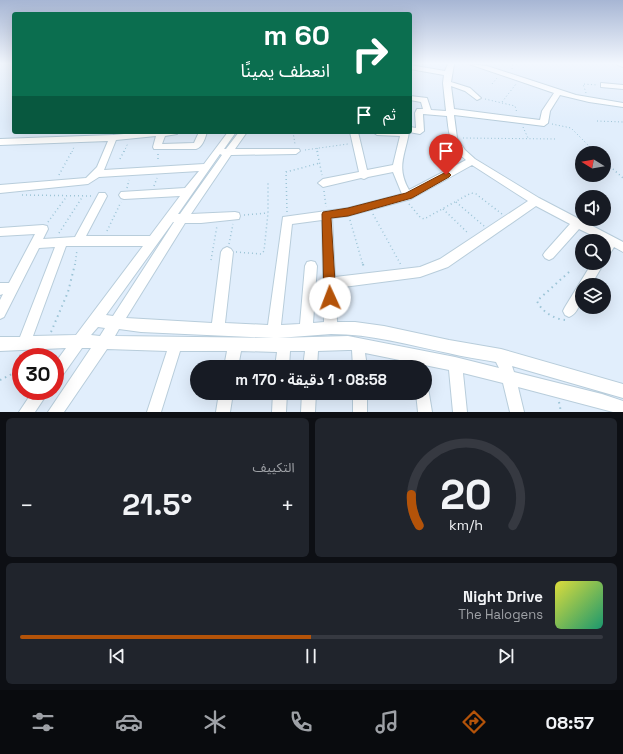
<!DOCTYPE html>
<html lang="ar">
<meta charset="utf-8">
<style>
body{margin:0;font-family:"Space Grotesk","Noto Sans Arabic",sans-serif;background:#20242c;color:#f1f3f6;direction:rtl;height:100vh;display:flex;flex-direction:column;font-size:15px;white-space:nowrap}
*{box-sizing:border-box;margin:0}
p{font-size:13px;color:#9ea1a6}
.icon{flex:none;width:22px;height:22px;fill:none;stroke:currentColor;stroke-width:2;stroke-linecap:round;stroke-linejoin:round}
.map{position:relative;height:412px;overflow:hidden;direction:ltr}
.sheet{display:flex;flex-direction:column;gap:6px;padding:6px;background:#0d0f14;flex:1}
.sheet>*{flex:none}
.banner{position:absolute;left:12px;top:12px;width:400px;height:122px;border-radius:4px;box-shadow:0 4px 16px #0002;direction:rtl;background:#0b6e4f;color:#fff;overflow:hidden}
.needle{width:26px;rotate:281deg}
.buttons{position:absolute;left:575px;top:146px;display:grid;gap:8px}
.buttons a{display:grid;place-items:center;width:36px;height:36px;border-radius:50%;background:#171b24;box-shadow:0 4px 16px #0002;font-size:20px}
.speed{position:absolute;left:12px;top:348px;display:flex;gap:8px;font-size:20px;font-weight:700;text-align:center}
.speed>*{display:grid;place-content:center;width:52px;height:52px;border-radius:50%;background:#171b24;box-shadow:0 4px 16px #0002;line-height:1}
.speed .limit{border:6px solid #d22;background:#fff;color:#111}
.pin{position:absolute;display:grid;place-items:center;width:34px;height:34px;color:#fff;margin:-41px -17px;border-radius:50% 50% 50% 0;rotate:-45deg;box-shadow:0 0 4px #0007}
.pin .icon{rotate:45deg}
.me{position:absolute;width:44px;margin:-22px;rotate:358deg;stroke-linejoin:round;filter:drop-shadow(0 0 3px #0008)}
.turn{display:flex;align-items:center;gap:14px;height:84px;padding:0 16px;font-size:18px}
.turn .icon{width:52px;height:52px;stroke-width:2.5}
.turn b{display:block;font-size:28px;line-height:34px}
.then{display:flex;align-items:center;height:38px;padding:0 16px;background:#0003;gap:8px;font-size:15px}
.big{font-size:30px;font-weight:600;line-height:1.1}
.sheet .card{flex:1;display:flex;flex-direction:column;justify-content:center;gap:6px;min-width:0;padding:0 14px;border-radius:6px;background:#20242c}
.sheet .dial{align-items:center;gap:0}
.dial svg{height:104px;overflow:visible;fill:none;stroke:#363941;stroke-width:7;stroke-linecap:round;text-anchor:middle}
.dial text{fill:#f1f3f6;stroke:none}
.song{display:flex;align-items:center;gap:12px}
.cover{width:48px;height:48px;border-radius:6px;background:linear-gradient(135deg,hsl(60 70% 55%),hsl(160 70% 35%))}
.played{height:4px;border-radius:2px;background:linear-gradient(90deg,#b45309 50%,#363941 50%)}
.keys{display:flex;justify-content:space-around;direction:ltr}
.heat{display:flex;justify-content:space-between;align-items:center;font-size:22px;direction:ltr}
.sheet .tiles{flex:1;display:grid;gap:6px;grid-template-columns:1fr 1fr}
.card:last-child{grid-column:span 2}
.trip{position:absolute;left:190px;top:360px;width:242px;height:40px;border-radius:20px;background:#171b24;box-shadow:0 4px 16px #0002;font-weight:600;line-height:40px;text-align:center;direction:rtl}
.tabs{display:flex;height:64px;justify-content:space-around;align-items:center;background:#090b0e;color:#9ea1a6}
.tabs .icon{width:28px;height:28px}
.tabs .current{color:#b45309}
.tabs b{font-size:18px;color:#f1f3f6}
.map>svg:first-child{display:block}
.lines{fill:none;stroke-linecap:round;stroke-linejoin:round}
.minor-casing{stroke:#b8cddb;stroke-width:2}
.path-far2{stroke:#9cc4d6;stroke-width:1;stroke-dasharray:1 2.5;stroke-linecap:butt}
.path-far1{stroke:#9cc4d6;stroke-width:1.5;stroke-dasharray:1 3;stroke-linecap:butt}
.path{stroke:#9cc4d6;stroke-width:2;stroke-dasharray:1.5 4;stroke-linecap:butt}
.minor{fill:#fff;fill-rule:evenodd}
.route{fill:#b45309;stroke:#753606}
</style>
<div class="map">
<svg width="623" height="412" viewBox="0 0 623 412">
<rect width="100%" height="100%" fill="#e1eefc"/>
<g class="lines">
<!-- minor casing -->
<g class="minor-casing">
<path id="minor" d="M448 64H454L451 82 470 88 481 98 477 100 465 91 451 86 454 109 540 120 542 111 554 93 469 64 487 66 576 95 623 103V107L589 102 560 95 550 111 548 123 544 126 454 115 457 138 465 150 475 159 539 198 623 242V252L614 247 608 257 604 259V241L579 229 553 258 549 260 545 258 543 255 545 252 570 224 536 206 448 267 420 277 336 288 337 322H355L384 326 449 340 501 349 623 384V398L512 366 514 372 602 394 623 401V412H613L518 387 524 412H510L503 383 463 373 467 412H453L449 370 365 353 367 367H353L352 350H348L318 351 317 367H303L305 351H290L289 367H275L277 352 241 351 238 367H224L227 351H180L161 412H147L167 351 107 349 64 412H48L91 348H82L60 379 55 381V363L66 348 0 351V337H20L55 247 39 248 4 317 0 319V300L3 294 0 295V283H9L35 234 0 236V228L43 225 47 226 48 229 43 239 75 237 99 193H105L107 196 86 236H150L180 196 124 199 121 198 119 195 121 192 185 188 199 171 99 177 88 184 0 193V185L86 178 97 167 108 141 0 145V139L113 135 146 132H178L177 134 165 136 162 144 194 143 199 132H207C205 138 203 147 196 149H154L153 147 156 136 116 140 104 170 204 164 228 132H236L224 149H226L239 132H247L235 149H299L300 151 296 154 231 155 191 214 235 212 239 213 240 216 239 219 201 223H185L126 318 212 323 221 252 223 249 227 247 231 249 233 252 225 323 268 325 283 217 348 208 402 194 393 172 368 177 364 179 361 178 323 187 318 183 323 179 359 172 350 132H358L367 170 393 165 400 136 377 135 373 132H410V127L416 128 415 113 417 109H423L421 102 410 100V96L427 98 431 110 446 111 443 83 444 75 410 69V65L445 71ZM423 114 447 116C449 136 450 146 466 160L409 190C396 167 405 156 409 132L420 134 424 131ZM220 154 222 155 180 214H178ZM472 165 528 201 440 259 420 267 335 277 332 218 348 216 411 199ZM322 220 324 322 313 323 317 266 315 262 311 261 307 262 305 266 300 324 281 325 292 224ZM173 222H174L113 316 106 315ZM66 246H143L76 335 33 336ZM98 327 105 328 100 336 91 335ZM119 329 141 332 274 338 115 336ZM331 334C372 334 409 345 448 353 464 357 480 359 496 362L499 368 455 357 348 336 278 338Z
M617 64H623V67L618 65Z
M601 83 623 85V89L601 87Z
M592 263H604L591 285H582C582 296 581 312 569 317L565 315 563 311 565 307Z
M425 387 428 388 432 412H418L416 393H425Z
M33 391H49L35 412H19Z
M219 393H233L230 412H216Z
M273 393H287L286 412H272Z
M302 393H316L315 412H301Z
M353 393H367V412H353Z"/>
</g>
<!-- path-far2 -->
<path class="path-far2" d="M512 69 513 64
M492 84 497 78
M586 93 583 84 598 85
M485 99 515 106 517 113
M502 102 516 84
M597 121 623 122
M552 124 571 128 595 152
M523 127 528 138
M293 132 295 144
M441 138H447
M463 138 557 139
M317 148 318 152
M305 150 348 144
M72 152 74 147
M124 152 128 143"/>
<!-- path-far1 -->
<path class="path-far1" d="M317 151 322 175
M594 151 596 153
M158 154V162
M120 159 124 151
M604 161 623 178
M59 175 72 151
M154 186 157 178
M127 188 129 180
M324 191 326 207
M22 195 92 196
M456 202 484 226
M409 204 420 217 424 219 471 193 476 194 502 214
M443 209 469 234
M287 212 286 172 320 163
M373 214 401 265
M244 215 268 213
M350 220 363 265
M48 222 67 196
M107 231 121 202
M59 233 83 196
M229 244 233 224
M236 252 261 254 264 251 268 213V181
M211 260 217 226
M75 265 77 250"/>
<!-- path -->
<path class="path" d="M363 264 364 269
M565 320C554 319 541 311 537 301L569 272
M51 332 68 292 75 264
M0 380 12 374 21 354
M559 402 561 412"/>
<!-- minor -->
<use href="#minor" class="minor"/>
</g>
<!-- sky -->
<linearGradient id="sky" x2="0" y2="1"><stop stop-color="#a7b6d4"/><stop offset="0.52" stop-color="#f2f7fe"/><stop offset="1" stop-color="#f2f7fe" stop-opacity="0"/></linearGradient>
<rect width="623" height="122" fill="url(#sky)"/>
<!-- route -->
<path class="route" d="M446 172 449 173 451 175 449 177 412 198 348 216 331 218 336 298 334 302 330 304 326 302 324 298 322 214 323 212 348 208 406 193Z"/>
</svg>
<div class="buttons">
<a><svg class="needle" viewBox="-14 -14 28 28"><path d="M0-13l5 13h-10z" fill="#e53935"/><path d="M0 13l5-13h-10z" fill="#9ea1a6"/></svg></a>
<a><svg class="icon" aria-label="sound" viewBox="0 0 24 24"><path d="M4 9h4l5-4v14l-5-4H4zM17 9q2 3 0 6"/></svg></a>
<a><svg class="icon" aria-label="search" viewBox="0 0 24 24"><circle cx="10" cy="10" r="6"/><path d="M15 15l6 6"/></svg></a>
<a><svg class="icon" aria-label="layers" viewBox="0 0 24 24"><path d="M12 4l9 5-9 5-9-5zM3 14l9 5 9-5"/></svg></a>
</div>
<div class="speed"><div class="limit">30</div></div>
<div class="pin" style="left:446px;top:175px;background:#d93025"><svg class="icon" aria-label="arrive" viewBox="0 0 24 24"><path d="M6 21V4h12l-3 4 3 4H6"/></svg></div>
<svg class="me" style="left:330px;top:298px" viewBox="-20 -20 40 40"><circle r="19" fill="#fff"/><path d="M0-13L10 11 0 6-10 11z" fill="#b45309"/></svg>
<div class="trip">08:58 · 1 دقيقة · 170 m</div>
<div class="banner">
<div class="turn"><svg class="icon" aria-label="right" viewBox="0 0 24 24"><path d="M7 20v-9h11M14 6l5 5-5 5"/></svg><div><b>60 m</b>انعطف يمينًا</div></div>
<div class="then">ثم<svg class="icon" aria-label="arrive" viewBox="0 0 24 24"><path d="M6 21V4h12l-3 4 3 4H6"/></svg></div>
</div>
</div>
<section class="sheet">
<div class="tiles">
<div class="card dial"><svg viewBox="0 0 100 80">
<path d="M14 69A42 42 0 1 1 86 69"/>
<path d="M14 69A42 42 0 0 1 8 45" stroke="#b45309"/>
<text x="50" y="56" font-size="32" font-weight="700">20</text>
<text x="50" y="72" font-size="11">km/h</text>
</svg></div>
<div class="card"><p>التكييف</p>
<div class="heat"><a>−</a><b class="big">21.5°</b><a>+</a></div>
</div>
<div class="card">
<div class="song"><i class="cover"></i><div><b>Night Drive</b><p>The Halogens</p></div></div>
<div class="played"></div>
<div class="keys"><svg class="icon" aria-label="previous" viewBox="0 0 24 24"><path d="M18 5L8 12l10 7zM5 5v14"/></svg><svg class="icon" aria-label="pause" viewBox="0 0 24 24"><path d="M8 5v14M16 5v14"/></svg><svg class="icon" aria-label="next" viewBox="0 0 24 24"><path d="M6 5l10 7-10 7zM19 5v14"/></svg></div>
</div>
</div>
</section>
<nav class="tabs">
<b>08:57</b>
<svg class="icon current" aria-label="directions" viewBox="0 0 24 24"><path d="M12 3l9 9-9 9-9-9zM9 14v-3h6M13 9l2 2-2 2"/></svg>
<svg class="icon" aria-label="music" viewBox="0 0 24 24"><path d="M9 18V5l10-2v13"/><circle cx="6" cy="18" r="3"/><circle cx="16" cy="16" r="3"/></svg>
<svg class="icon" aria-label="phone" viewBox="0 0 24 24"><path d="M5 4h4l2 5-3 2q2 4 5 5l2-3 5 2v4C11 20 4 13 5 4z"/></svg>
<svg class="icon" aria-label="climate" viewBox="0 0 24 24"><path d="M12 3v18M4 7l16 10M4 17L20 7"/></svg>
<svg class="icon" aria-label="car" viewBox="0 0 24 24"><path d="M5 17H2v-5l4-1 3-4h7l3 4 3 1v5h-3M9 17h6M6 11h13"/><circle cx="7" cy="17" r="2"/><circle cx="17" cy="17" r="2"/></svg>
<svg class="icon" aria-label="filters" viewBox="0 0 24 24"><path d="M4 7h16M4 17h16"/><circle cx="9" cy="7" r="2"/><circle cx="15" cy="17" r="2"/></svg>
</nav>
